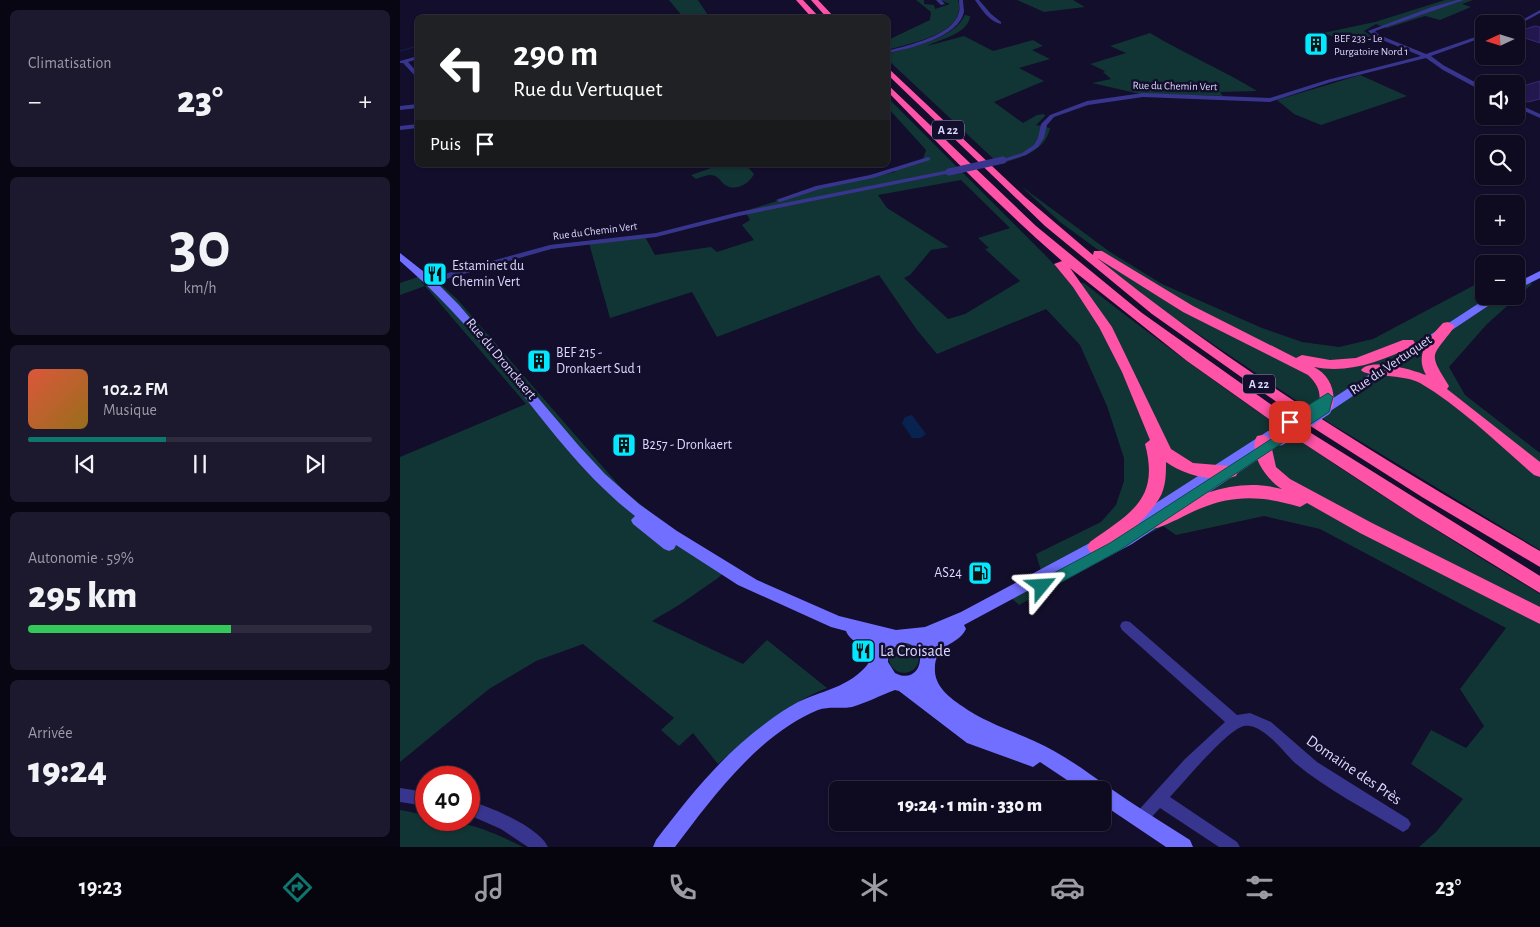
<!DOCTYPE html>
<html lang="fr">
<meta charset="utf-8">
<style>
body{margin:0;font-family:"Alegreya Sans",sans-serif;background:#1c182d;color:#f1f3f6;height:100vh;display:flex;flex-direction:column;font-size:19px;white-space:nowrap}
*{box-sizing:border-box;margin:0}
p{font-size:16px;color:#9b9aa5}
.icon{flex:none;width:28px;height:28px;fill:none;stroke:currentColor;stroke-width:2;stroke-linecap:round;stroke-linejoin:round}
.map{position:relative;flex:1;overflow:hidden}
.sheet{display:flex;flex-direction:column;gap:10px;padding:10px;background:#080612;width:400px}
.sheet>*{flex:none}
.guide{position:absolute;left:15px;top:15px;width:475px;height:152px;border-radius:8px;box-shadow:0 1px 4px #0004,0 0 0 1px #2e2b3e;background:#202124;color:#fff;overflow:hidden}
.needle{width:32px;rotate:266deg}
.fabs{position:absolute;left:1075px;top:15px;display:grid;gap:10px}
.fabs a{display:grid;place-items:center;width:50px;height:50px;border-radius:8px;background:#0e0a20;box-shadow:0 1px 4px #0004,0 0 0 1px #2e2b3e;font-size:25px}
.speed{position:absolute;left:15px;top:766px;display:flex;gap:10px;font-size:25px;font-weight:700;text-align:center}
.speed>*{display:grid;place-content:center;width:65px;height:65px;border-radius:50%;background:#0e0a20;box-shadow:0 1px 4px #0004,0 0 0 1px #2e2b3e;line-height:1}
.speed .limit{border:8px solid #d22;background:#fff;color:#111}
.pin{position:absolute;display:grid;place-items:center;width:42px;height:42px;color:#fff;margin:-21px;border-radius:10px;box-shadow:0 2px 8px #0006}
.me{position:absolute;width:55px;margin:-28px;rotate:63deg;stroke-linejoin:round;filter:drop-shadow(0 0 4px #0008)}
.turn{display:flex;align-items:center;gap:18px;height:105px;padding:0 15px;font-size:22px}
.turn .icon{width:65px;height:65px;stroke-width:2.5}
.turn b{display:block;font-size:35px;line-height:42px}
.then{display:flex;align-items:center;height:48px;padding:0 15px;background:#0003;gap:10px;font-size:19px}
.big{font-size:38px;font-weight:800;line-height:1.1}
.sheet .tile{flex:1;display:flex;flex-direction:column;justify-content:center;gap:8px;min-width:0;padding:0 18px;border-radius:8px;background:#1c182d}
.sheet .dial{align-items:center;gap:0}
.dial b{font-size:65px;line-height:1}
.song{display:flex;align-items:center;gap:15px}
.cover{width:60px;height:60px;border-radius:8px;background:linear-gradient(135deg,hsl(10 70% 55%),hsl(40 70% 35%))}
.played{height:5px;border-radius:2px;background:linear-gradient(90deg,#0f766e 40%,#2e2b3e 40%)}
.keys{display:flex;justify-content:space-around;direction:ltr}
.heat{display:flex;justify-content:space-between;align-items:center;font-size:28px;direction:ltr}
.charge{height:8px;border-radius:4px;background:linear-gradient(90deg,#34c759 59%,#2e2b3e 0)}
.trip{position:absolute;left:429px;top:781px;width:282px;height:50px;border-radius:8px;background:#0e0a20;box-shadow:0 1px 4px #0004,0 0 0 1px #2e2b3e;font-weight:800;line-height:50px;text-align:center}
.tab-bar{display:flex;height:80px;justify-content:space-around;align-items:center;background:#06040d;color:#9b9aa5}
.tab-bar .icon{width:35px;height:35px}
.tab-bar .current{color:#0f766e}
.tab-bar b{font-size:22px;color:#f1f3f6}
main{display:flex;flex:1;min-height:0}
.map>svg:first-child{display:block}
.green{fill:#113534;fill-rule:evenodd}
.water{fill:#082350}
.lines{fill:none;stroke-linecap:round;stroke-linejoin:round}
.stream{stroke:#082350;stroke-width:1}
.building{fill:#23184d;stroke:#38287b}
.street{fill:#38358e;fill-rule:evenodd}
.secondary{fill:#716fff;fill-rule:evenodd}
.highway{fill:#ff53a7;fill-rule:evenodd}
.street-bridge{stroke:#38358e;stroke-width:7}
.secondary-bridge{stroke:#716fff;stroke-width:13}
.route{fill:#0f766e;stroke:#0a4d48}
.labels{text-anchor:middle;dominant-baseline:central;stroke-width:5;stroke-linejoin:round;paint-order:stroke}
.far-poi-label{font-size:11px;fill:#dcd8ff;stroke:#130e2b;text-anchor:start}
.far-street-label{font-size:11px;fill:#dcd8ff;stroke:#130e2b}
.shield{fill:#130e2b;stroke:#a09bbf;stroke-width:1}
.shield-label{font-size:12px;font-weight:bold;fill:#dcd8ff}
.poi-label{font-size:14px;fill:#dcd8ff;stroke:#130e2b;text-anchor:start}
.street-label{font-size:14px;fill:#dcd8ff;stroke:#130e2b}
.near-poi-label{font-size:16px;fill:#dcd8ff;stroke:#130e2b;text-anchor:start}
.near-street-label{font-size:16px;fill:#dcd8ff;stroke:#130e2b}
</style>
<main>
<section class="sheet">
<div class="tile"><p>Climatisation</p>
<div class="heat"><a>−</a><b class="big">23°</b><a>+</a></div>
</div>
<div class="tile dial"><b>30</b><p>km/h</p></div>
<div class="tile">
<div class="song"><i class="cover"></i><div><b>102.2 FM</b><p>Musique</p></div></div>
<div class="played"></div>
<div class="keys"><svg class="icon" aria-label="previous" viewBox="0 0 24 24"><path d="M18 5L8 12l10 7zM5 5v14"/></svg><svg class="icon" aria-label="pause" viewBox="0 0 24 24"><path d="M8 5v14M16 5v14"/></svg><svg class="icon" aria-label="next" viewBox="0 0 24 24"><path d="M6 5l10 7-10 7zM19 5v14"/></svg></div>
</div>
<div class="tile"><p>Autonomie · 59%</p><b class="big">295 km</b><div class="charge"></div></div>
<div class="tile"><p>Arrivée</p><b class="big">19:24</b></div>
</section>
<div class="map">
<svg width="1140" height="847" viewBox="0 0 1140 847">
<rect width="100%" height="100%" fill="#130e2b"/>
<!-- green -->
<path class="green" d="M269 0H298L309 17H283Z
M516 0H524V4L534 5 535 9 550 4 540 0H558C568 34 510 43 488 50V40L530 20 531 12Z
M617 0H673L685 7 644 12Z
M1045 0H1073L1062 4 1071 7 1040 20 1025 16 987 28 976 24 964 31 975 39 954 44 923 33 975 22Z
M565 15 570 16C569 34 539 39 527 46L564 36 593 51 633 40 643 46 632 50 650 59 619 68 644 81 594 102 623 123 637 115 644 114 645 116 636 125 650 128C645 152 620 158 599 164L488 60V54C512 46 553 40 565 15Z
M750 33C785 54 823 70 857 91L820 92 823 96 740 94 692 83 711 79 703 72 705 71 690 64 726 53 710 46Z
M960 75 1007 96 921 125 894 114 877 100Z
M488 98 650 260 671 284 684 283C829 397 982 499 1140 594V847H1019L1036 832 1063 799 1011 764 1031 730 1066 748 1084 726 1060 689 1106 628 920 529 864 516 776 535 763 526 619 605 602 590 641 571 636 554 701 522 716 505 724 481V458L707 406 680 345 646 309 537 354 517 330 479 275 317 337 292 292 210 318 189 243 156 248 67 268 151 245 244 235 255 255 311 247 317 252 354 240 342 225 350 220 345 211 418 188 495 172 494 169 523 159 526 150 488 108ZM561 180 610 228 578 238 589 248 585 249 620 281 565 314 548 319 504 278 510 275 531 250 549 247 487 208 478 195Z
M320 165H346L354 174C350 183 337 191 327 186 322 184 320 178 315 176 309 173 302 177 296 179L291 175Z
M621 186 710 252 762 284 862 328 902 342 939 347 973 339 1084 280V296H1116V276L1132 284 1087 324 1049 367 1065 395 1140 453V550L928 422 770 315 699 261 705 255 660 222Z
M18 277 25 286 38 282 57 299 223 490 280 536 330 566 318 578 279 605 252 621 343 664 367 640 427 688C384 705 352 735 318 764L293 733 279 746 261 730 274 718 183 644 136 661 89 689 0 762V457L126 404 25 286 0 295V283Z
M489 658a15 15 0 1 1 30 0a15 15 0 1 1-30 0Z
M0 810 26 815V820C65 820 89 830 123 847H0Z"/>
<!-- water -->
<path class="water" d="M512 415 526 434 521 438H512L502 423 505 417Z"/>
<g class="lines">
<!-- stream -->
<path class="stream" d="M0 51 18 46"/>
</g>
<!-- building -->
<path class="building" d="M1135 26 1140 27V43L1116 35V32Z
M1140 81V99L1128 102 1116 97V88Z"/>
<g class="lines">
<!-- street -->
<path class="street" d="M536 0H541L545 4 541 5Z
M559 0H563C563 4 564 8 564 12 559 37 509 49 488 53V51C507 45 554 36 559 12 560 9 559 4 559 0Z
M575 0H579L591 14 601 22V24C590 22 581 9 575 0Z
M1057 0H1064L975 31 979 35 1026 54 1084 34V37L1031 56 1043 65 1084 87V92L1043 70 1026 58 931 82 870 102 743 97 688 105 654 117 647 125 644 138 638 147 626 155 603 162 600 160 622 153 634 145 638 138 641 124 650 115 687 101 743 93 870 98 927 80 1021 56 975 37 968 31 1032 7Z
M1140 10V13L1116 26V24H1115Z
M18 56V59L8 62 18 73V79L3 63H0V61Z
M1116 103 1140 114V118L1116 107Z
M18 104V108L0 110V106Z
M18 124V128L0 130V126Z
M528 157 530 158V160L473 178 420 189 380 202 376 200 416 186 470 175Z
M549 170 551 171V173L339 216 256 237 151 249 32 283H26L25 281 26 279 150 245 256 233 339 212Z
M726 621 730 622 837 715 850 713 871 722 917 762 1008 819 1011 824 1008 829 1003 832 998 829C964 808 926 789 895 763 883 752 863 723 844 726 828 729 783 783 770 797L837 842 840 847H819L760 808 746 823 741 825 736 823 734 818 736 813 785 759 825 722 722 630 720 626 722 622Z
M0 788 26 792V806L0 802Z
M69 801C89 806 139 827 148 847H128L101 829 69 815Z"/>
<!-- secondary -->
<path class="secondary" d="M0 253 33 279 59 305 179 446 205 474 239 504 277 531 357 580 439 616 496 630 525 627 561 612 699 538 704 536 709 538 711 542 728 532 723 527 725 523 868 431H876L878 434 871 441 876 445 875 448 732 544 643 592 638 594 633 592 631 589 564 625 566 629C557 647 533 643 535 672 536 687 550 698 562 706 590 726 624 734 654 751 672 761 690 774 707 786 734 805 762 822 790 840L793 847H766L702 804V790H682L640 762 633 767 567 743 499 691 495 690C481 695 466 703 452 707 440 709 429 706 418 710 359 734 312 798 275 847H253L256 840C289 797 322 755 366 723 376 715 387 708 398 702 426 689 455 686 472 658 465 645 450 642 446 631L431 627 338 585 276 545 274 549 269 551 264 549 233 524 231 520 235 516C181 474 142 418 100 366 69 328 37 293 0 261ZM504 643C531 645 521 687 495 673L488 662C488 650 494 647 504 643Z
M1140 271V278L1116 290V283Z
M1090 296H1103L929 412H921L919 409 921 406Z"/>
<!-- highway -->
<path class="highway" d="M396 0H403L420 18H412Z
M411 0H418L435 18H427Z
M488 68 625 197 693 255 694 251H702L793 306 896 358 902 355 930 360 956 358 1003 340H1013L1015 343 1013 346C982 361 949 374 914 367 930 375 937 393 932 409L925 414 918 409C922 395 919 385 908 375L783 312 697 258C835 370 987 462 1140 551V567L1022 497 912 427 752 314 645 226 488 75Z
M488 85 636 226 742 313 911 433 1140 576V593L1016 517 900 441 787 361 670 268 712 327 771 449 793 463 830 466 836 468 838 472 836 476C814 483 784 475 766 462 766 473 766 483 762 493 755 511 709 558 690 552L687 547 690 542C730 513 760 500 745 444L750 440 722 372 699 327 673 287 654 264 662 261C601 208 544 150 488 92Z
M1048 322 1055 326C1032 358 1027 351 1049 386L1047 389 1140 462V477L1134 475C1098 444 1061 407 1020 383 1005 374 965 377 961 370 970 357 1014 370 1026 375 1014 354 1029 338 1043 323Z
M862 435 867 436 870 440 876 467 890 479 972 523 1140 607V624L960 533 907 503 900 507C864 496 834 494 799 509 785 515 772 523 757 528L751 526 749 521 751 516C793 497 835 476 882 489 868 481 847 453 857 436Z"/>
<!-- street-bridge -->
<path class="street-bridge" d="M549 172 603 160"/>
<!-- secondary-bridge -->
<path class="secondary-bridge" d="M880 439 925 409"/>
</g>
<!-- route -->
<path class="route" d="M928 393 933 397 929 412 720 550 647 590H637L635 586 637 582 710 543 893 425H886V419Z"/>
<!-- icons -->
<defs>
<g id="building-square" transform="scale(1.25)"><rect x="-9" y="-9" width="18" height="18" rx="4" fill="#04e8ff" stroke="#130e2b"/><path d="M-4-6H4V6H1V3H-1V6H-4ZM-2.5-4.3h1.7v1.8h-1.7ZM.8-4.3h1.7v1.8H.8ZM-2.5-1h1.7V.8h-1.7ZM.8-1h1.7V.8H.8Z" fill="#111"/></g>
<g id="restaurant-square" transform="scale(1.25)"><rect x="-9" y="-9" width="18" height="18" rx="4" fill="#04e8ff" stroke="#130e2b"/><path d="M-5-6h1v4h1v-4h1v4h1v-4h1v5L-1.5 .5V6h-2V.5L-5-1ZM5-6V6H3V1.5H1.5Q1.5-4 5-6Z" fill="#111"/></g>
<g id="fuel-square" transform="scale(1.25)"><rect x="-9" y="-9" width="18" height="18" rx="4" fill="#04e8ff" stroke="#130e2b"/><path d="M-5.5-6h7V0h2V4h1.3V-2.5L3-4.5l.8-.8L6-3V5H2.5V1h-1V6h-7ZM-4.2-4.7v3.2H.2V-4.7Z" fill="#111"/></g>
</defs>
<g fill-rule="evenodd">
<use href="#building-square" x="916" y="44"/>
<use href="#restaurant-square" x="35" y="274"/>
<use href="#building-square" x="139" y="361"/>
<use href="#building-square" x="224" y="445"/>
<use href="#fuel-square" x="580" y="573"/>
<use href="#restaurant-square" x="463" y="651"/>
</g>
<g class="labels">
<!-- far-poi labels -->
<g class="far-poi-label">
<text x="934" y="38">BEF 233 - Le<tspan x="934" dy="13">Purgatoire Nord 1</tspan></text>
</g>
<!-- far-street labels -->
<g class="far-street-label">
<text transform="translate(775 86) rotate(1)">Rue du Chemin Vert</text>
<text transform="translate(195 231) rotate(-7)">Rue du Chemin Vert</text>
</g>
<!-- shield labels -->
<g class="shield">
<rect x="532" y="120.5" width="32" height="19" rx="4"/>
<rect x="843" y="374.5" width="32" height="19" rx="4"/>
</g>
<g class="shield-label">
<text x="548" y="130">A 22</text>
<text x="859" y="384">A 22</text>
</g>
<!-- poi labels -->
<g class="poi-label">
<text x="52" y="266">Estaminet du<tspan x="52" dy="16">Chemin Vert</tspan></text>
<text x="156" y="353">BEF 215 -<tspan x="156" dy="16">Dronkaert Sud 1</tspan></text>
<text x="242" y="445">B257 - Dronkaert</text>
<text x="562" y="573" text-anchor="end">AS24</text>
</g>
<!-- street labels -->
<g class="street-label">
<text transform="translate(101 359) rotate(50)">Rue du Dronckaert</text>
<text transform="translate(991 365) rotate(-34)">Rue du Vertuquet</text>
</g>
<!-- near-poi labels -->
<g class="near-poi-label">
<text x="480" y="651">La Croisade</text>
</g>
<!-- near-street labels -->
<g class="near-street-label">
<text transform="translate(954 770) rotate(34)">Domaine des Près</text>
</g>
</g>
</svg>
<div class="fabs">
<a><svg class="needle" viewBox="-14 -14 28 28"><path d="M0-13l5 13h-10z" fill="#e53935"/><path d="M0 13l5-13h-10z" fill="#9b9aa5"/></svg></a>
<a><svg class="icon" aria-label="sound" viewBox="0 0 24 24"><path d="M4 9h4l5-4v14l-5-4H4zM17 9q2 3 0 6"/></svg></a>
<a><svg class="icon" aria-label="search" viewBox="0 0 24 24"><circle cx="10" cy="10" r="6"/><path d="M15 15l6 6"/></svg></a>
<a>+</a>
<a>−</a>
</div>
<div class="speed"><div class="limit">40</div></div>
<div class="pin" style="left:890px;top:422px;background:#d93025"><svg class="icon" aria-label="arrive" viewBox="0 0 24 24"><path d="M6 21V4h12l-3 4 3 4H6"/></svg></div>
<svg class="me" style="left:642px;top:586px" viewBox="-20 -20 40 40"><path d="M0-17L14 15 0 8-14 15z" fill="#0f766e" stroke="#fff" stroke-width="4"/></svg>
<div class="trip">19:24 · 1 min · 330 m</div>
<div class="guide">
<div class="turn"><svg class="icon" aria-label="left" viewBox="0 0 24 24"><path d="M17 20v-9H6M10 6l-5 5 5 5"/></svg><div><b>290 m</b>Rue du Vertuquet</div></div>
<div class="then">Puis<svg class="icon" aria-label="arrive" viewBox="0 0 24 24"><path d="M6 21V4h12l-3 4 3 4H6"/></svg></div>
</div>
</div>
</main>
<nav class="tab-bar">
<b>19:23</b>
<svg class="icon current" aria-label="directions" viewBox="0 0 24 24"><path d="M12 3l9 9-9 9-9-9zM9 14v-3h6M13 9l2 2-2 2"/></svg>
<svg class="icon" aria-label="music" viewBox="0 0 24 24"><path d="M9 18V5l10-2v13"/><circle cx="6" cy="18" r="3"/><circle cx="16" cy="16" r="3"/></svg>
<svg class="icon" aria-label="phone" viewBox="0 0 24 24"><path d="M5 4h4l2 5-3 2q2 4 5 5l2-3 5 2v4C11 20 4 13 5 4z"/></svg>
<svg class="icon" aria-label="climate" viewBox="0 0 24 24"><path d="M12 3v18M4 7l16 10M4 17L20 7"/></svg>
<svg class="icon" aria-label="car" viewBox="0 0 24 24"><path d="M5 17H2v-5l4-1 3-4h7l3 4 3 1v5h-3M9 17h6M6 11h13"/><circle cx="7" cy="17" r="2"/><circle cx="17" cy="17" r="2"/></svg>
<svg class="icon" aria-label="filters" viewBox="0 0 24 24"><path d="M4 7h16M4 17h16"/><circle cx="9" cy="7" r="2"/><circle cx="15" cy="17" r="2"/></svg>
<b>23°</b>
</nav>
